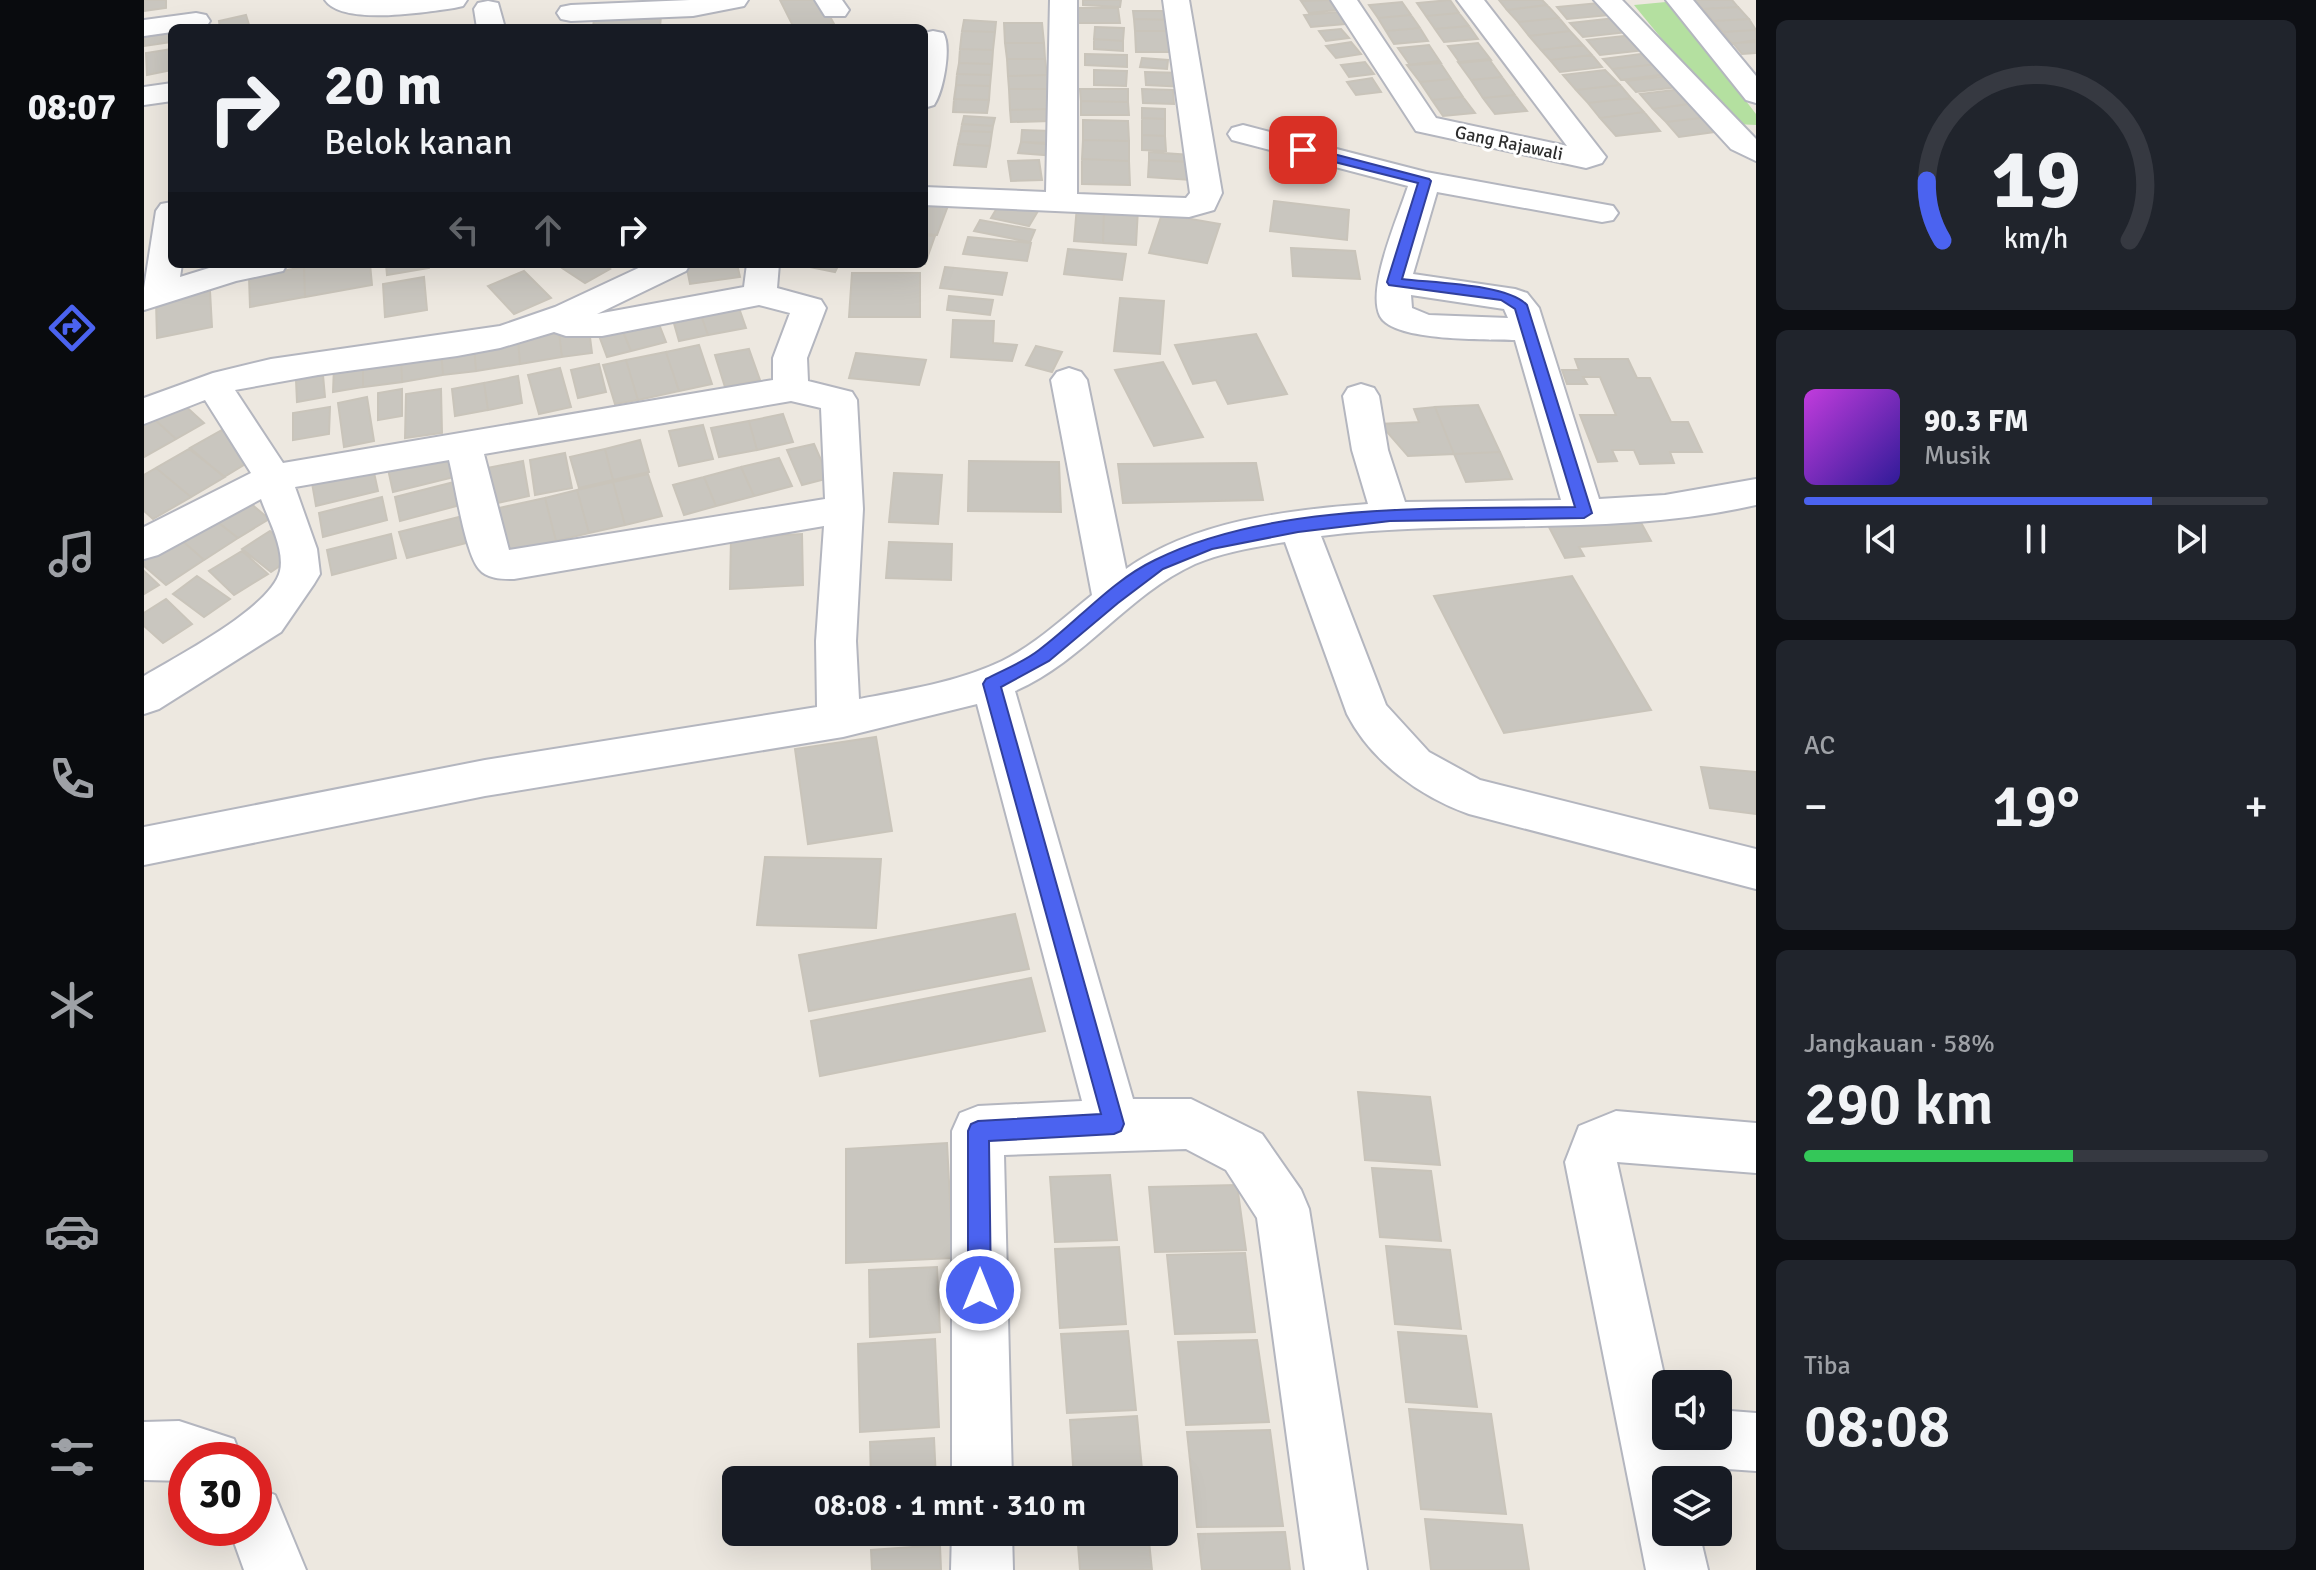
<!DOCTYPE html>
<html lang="id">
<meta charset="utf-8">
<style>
body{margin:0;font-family:Signika,sans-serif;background:#20242c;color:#f1f3f6;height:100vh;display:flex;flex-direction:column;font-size:30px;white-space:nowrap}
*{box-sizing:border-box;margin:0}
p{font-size:26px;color:#9ea1a6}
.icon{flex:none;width:44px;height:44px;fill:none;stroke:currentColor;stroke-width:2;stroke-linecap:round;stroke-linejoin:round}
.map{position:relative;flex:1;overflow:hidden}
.drawer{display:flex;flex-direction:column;gap:20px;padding:20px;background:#0d0f14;width:560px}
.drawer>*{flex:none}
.hud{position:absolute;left:24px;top:24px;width:760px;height:244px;border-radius:12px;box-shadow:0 8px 32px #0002;background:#171b24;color:#f1f3f6;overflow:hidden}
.controls{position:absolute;left:1508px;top:1370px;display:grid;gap:16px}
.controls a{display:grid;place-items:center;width:80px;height:80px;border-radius:12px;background:#171b24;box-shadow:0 8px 32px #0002;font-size:40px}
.speed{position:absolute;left:24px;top:1442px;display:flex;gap:16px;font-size:40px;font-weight:700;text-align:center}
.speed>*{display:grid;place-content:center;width:104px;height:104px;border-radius:50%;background:#171b24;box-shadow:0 8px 32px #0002;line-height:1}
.speed .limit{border:12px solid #d22;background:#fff;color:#111}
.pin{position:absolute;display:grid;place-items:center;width:68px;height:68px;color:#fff;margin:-34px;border-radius:16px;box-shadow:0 4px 12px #0006}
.me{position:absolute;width:88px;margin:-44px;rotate:0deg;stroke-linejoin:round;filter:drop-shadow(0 0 6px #0008)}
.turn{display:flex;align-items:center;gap:28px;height:168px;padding:0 24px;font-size:36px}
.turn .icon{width:104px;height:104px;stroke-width:2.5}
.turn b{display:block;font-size:56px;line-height:68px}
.lanes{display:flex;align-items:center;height:76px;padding:0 24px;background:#0003;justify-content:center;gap:40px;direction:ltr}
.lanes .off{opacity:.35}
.big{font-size:60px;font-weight:600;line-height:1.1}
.drawer .widget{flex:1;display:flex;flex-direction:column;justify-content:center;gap:12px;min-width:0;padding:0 28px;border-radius:12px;background:#20242c}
.drawer .dial{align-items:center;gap:0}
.dial svg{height:208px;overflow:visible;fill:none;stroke:#363941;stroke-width:7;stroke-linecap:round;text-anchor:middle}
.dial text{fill:#f1f3f6;stroke:none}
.song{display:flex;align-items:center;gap:24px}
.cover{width:96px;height:96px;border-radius:12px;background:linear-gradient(135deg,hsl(290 70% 55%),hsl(250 70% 35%))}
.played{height:8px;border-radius:4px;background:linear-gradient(90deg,#4b63f0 75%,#363941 75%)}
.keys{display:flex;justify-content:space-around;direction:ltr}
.heat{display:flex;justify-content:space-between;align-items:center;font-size:44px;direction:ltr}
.charge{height:12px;border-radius:6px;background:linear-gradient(90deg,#34c759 58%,#363941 0)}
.trip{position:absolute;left:578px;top:1466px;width:456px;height:80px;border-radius:12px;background:#171b24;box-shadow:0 8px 32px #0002;font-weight:600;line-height:80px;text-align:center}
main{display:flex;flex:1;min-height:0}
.menu{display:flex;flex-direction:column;width:144px;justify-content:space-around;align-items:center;background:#090b0e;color:#9ea1a6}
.menu .icon{width:56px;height:56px}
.menu .selected{color:#4b63f0}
.menu b{font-size:36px;color:#f1f3f6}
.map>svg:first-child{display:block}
.green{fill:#b4e0a0}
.building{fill:#c9c6bf;stroke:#c9c4ba;stroke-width:2}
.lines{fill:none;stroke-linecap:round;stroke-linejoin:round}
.minor-casing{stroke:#b4b6bf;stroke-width:4}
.minor{fill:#fff;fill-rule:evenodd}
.route{fill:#4b63f0;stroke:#31409c;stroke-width:2}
.labels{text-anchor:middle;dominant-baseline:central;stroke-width:6;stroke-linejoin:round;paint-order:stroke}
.far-street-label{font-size:18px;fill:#2d2d2d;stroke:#fff}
</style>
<main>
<nav class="menu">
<b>08:07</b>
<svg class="icon selected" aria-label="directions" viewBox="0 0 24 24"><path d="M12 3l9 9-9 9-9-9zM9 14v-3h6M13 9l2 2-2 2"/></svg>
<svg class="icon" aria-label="music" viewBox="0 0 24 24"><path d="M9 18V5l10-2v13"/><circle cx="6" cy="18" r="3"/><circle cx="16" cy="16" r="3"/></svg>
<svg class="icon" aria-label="phone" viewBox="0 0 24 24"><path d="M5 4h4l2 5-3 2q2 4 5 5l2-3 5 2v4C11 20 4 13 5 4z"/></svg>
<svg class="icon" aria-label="climate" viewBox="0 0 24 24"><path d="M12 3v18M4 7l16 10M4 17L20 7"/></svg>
<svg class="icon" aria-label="car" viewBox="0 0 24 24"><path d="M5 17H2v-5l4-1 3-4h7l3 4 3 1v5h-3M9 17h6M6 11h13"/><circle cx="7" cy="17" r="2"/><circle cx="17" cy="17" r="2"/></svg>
<svg class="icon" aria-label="filters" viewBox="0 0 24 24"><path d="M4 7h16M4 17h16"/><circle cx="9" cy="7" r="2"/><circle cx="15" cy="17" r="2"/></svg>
</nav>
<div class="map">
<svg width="1612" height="1570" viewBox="0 0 1612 1570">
<rect width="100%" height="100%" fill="#ede8e0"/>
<!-- green -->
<path class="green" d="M1522 2 1528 5 1612 114V125L1591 124 1581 116 1490 5Z"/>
<!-- building -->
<path class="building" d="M0 0H22V8L0 11Z
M636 0H677L690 24 650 28Z
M939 0H977L976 7 939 5Z
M1185 0 1193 10 1165 13 1157 1Z
M1306 0 1315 13 1282 16 1273 3Z
M1355 0H1398L1403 5 1363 10Z
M1551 0H1588L1594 7 1559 9Z
M1258 2 1267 15 1234 18 1225 5Z
M1455 3 1466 15 1423 19 1413 7Z
M1403 5 1415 18 1374 22 1363 10Z
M1594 7 1605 19 1569 21 1559 9Z
M933 8H974L976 23H933Z
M989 11H1027L1029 20 990 19Z
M1195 12 1203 24 1167 27 1160 15Z
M1315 13 1325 26 1291 29 1282 16Z
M102 15 106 28H76L75 21Z
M517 15 516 28H449L450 18Z
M1267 15 1276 28 1242 31 1234 18Z
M1415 18 1426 31 1385 36 1374 22Z
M1471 18 1484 32 1439 37 1426 23Z
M990 19 1029 20 1030 31H991Z
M1605 19 1612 30 1579 32 1569 21Z
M820 20 852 22 851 32 818 31Z
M860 23H898L900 43H861Z
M1325 26 1334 39 1300 42 1291 29Z
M951 27 980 28 979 41 950 39Z
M1276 28 1284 41 1250 44 1242 31Z
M1197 29 1205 38 1182 41 1175 31Z
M1612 30V40L1588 44 1579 32Z
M818 31 851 32 849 50 816 49Z
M991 31H1030L1032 52H992Z
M1426 31 1439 45 1397 50 1385 36Z
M28 33V42L0 46V37Z
M1489 35 1502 50 1456 55 1443 40Z
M950 39 979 41V51L950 49Z
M1207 42 1217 54 1192 58 1182 46Z
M1612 42V53L1598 54 1589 43Z
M861 43H900L901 59H863Z
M1334 43 1347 60 1316 63 1304 46Z
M1285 45 1297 63 1266 65 1254 48Z
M1439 45 1448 55 1406 60 1397 50Z
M28 49V70L3 75 2 53Z
M816 49 849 50 848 64 815 63Z
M1504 53 1514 64 1468 69 1459 59Z
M941 54 983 55V67L941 65Z
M1448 55 1458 67 1416 72 1406 60Z
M998 58 1024 60 1023 69 996 67Z
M863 59H901L903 75 864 76Z
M1345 59 1358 77 1327 80 1314 62Z
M1295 61 1307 79 1276 82 1263 65Z
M1221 62 1230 74 1205 77 1197 65Z
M815 63 848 64 847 75 813 74Z
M1514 64 1523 74 1477 80 1468 69Z
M950 70 983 71 982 86 950 85Z
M1461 70 1476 85 1432 90 1419 75Z
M1001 72 1041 73 1042 87 1002 85Z
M813 74 847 75 846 86 812 85Z
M903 75 904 89H865L864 76Z
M1524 76 1535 87 1492 92 1482 81Z
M1358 77 1371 95 1339 98 1327 80Z
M1228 78 1237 92 1212 95 1203 82Z
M1307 79 1319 97 1288 100 1276 82Z
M812 85 846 86 845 100 810 99Z
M1476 85 1487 98 1444 103 1432 90Z
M865 89H904L906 109 866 110Z
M936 89H984V102L937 101Z
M998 89 1029 90 1030 104 999 103Z
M1538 89 1552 103 1509 109 1496 94Z
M1371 95 1383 111 1351 114 1339 98Z
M1319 97 1331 113 1299 116 1288 100Z
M1487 98 1500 112 1456 118 1444 103Z
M810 99 845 100 843 113 809 112Z
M937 101 984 102 985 115H937Z
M1552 103 1565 117 1522 122 1509 109Z
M998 108 1021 109V119L998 118Z
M906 109 907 121 867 122 866 110Z
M1500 112 1516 131 1472 136 1456 118Z
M820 116 851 118 849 126 818 124Z
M1565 117 1578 131 1535 137 1522 122Z
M998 118 1021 119V136L998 135Z
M939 120 984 121 985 141 939 140Z
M818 124 849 126 848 132 817 131Z
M878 130 907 131V143L877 142Z
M817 131 848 132 846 146 814 144Z
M998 135 1021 136 1022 151 998 150Z
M939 140 985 141V161L938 159Z
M877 142 914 145 912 156 874 153Z
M814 144 846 146 842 167 810 165Z
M1005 152 1047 155V162L1005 160Z
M938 159 985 161 986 185 938 184Z
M895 160 898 180 867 181 864 161Z
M1005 160 1047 162V180L1004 177Z
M780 199 805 203 793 235 780 234Z
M1130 201 1205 210 1203 240 1126 231Z
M856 203 894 211 885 226 847 218Z
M933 206 960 207 959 243 930 241Z
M960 207 994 209 992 245 959 243Z
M1018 214 1076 224 1063 263 1005 253Z
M836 220 891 230 886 242 830 231Z
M780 235 791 236 781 264H780Z
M824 237 887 243 883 261 819 254Z
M1147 248 1211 251 1216 279 1149 276Z
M924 249 982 254 978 280 920 274Z
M179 264H226L228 285 161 297 160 267Z
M242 264H285V268L243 275Z
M412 264H458L466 269 441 283Z
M542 264H593L596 277 546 284Z
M651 264H695L691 272Z
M160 267 161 297 106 307 105 277Z
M801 267 863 273 858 295 796 288Z
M380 271 407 298 370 314 344 286Z
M708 273H776V317H705Z
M280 277 283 310 241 317 239 284Z
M66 291 68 327 13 338 12 302Z
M805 296 849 300 846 315 803 310Z
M976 298 1020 301 1016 354 970 351Z
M595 308 602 328 564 335 557 315Z
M557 315 564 335 535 341 529 320Z
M513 319 522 342 487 351 477 327Z
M809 320 850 321 849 343 873 345 868 361 807 357Z
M477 327 487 351 463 357 454 333Z
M445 329 448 353 418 357 415 333Z
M415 333 418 357 376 364 374 339Z
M1112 334 1143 394 1084 404 1072 380 1049 384 1031 345Z
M374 339 376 364 332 371 330 345Z
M330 345 332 371 299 375 297 350Z
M555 345 568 384 535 391 522 352Z
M892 346 918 352 908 372 882 365Z
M605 349 616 380 581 387 571 355Z
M297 350 299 375 258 382 257 356Z
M522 352 535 391 494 400 482 360Z
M712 353 782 360 775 385 705 378Z
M257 356 258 382 219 387V362Z
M1431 359H1484L1493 378H1506L1527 422H1544L1558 452H1526L1530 463 1496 464 1490 450H1468L1473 461 1454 462 1436 415H1472L1456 377H1439L1443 384H1423L1418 370H1435Z
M482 360 494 400 471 404 459 365Z
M219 362V387L189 392 190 366Z
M1019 362 1059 437 1010 446 971 370Z
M455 364 462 392 434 398 427 370Z
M416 368 427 407 395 414 384 375Z
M179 375 181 397 153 402 152 380Z
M374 376 378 403 344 410 340 383Z
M340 383 344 410 311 416 308 389Z
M258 389V416L234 420V393Z
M297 389 298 433 261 438 262 394Z
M223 397 230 441 200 447 194 403Z
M37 402 60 423 32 439 9 418Z
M1334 405 1356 452 1310 454 1291 407Z
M186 407 185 434 149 440V413Z
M1291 407 1310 454 1264 456 1236 424 1275 422 1270 409Z
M639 414 649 442 613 450 605 421Z
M9 418 32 439 0 457V423Z
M605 421 613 450 575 457 567 428Z
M559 425 569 459 535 466 525 431Z
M78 430 113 457 80 477 46 448Z
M496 440 505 472 469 480 461 449Z
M670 444 685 478 658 485 643 450Z
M45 449 81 477 47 497 12 468Z
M461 449 469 480 435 488 426 457Z
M1356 452 1368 479 1322 482 1310 454Z
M421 453 428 488 391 495 386 460Z
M305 454 310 477 249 492 244 469Z
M635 458 648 486 610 496 597 467Z
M379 461 385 496 349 504 343 468Z
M825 461 915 462 917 512 824 511Z
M1112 463 1119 500 979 503 974 464Z
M597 467 610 496 572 506 560 477Z
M12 468 47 497 9 519 0 511V475Z
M229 468 234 491 172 506 168 483Z
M750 473 798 475 794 524 745 522Z
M504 474 518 516 481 525 469 482Z
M560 477 572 506 540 515 529 485Z
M314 481 320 504 256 521 251 497Z
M469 482 481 525 445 533 433 490Z
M433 490 445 533 412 541 401 498Z
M98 496 125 519 94 538 66 516Z
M238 497 243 520 179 537 175 513Z
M401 498 412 541 365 553 355 508Z
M323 515 330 541 263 558 255 532Z
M66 516 94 538 60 560 33 536Z
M1494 517 1507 541 1435 547 1440 556 1421 558 1404 525Z
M126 531 153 554 127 572 98 549Z
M247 534 252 558 188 575 183 550Z
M658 534 659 585 586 589 587 538Z
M33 536 60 560 22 585 0 566V556Z
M745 542 808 544 807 580 742 578Z
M98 551 124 574 90 595 65 571Z
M0 571 15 585 0 594Z
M53 576 86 599 60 617 29 594Z
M1428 576 1507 710 1360 733 1290 596Z
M22 599 48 624 19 643 0 626V613Z
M732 737 748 831 664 844 651 749Z
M1557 767 1612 772V814L1566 808Z
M621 857 737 859 732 928 613 925Z
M871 914 885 969 665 1011 655 955Z
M887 978 901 1031 676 1076 667 1021Z
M1214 1092 1286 1097 1296 1165 1221 1160Z
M803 1143 809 1258 702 1263V1149Z
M1228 1168 1287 1171 1297 1241 1236 1237Z
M966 1175 973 1240 911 1242 906 1177Z
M1093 1185 1102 1250 1011 1252 1005 1187Z
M1242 1246 1306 1250 1317 1329 1251 1324Z
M975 1247 982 1324 916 1328 911 1249Z
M1101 1253 1111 1332 1031 1334 1023 1255Z
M793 1267 796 1332 726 1337 725 1270Z
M984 1331 992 1410 923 1413 917 1334Z
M1254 1332 1322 1336 1333 1407 1262 1402Z
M791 1339 795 1427 716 1432 714 1344Z
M1113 1340 1125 1422 1042 1425 1034 1342Z
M1265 1409 1347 1414 1362 1514 1277 1509Z
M993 1416 999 1480H930L926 1420Z
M1126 1430 1139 1526 1053 1527 1043 1432Z
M790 1438 792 1480H727L726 1442Z
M1281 1519 1378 1525 1385 1570H1287Z
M933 1532H1004L1008 1570H936Z
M1141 1532 1146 1570H1058L1054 1534Z
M796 1545 797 1570H728L727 1550Z"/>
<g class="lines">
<!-- minor casing -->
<g class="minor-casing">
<path id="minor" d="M181 0H323L319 6 310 8C282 12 198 26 181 0Z
M546 0H604L600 6 549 16 427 21 417 19 413 13 417 7 427 5Z
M671 0H698L705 10 701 16H681Z
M906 0H933V194L1042 198 1046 193 1019 0H1045L1078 193 1070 210 1045 217 780 205V187L902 192Z
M1187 0H1213L1292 118 1423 146 1313 0H1340L1462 157 1458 163 1442 168 1272 131Z
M1450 0H1478L1612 139V161L1587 149Z
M1522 0H1549L1612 76V103L1602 100Z
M344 1 354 3 361 28H333L330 9 334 3Z
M52 13 62 15 66 21 62 27 28 28V32L0 36V20Z
M789 31 799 33C808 46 799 92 790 105L780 108V33Z
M28 83V101L0 105V87Z
M1099 125 1282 172 1469 206 1474 213 1469 220 1458 222 1293 192 1269 274 1371 289 1383 293 1395 308 1455 499 1521 495 1612 479V505C1468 538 1322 518 1177 536L1242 705 1285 752 1336 780 1612 849V889L1325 814C1276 797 1227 761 1203 714L1141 542C1111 547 1079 552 1051 564 983 595 940 661 871 691L989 1099H1047L1118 1134 1157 1190 1165 1209 1223 1570H1161L1113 1218 1082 1170 1042 1149 860 1155 868 1480H808V1131L816 1113 834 1106 938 1101 833 704 699 737 341 796 0 865V827L341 760 673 707 672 641 680 526 370 579C358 579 343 579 335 569 321 553 311 484 305 460L151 487 173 549 176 574 170 584 137 632 15 709 0 714V676C33 656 127 608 136 571 141 549 124 519 117 499L14 555 0 559V527L107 473 61 400 0 424V398L69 373 127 359 356 326 411 307 503 264H546L542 271 453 314 600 287 603 264H635L633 288 677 300 682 308 663 358 664 381 708 392 713 400 719 509 712 641 715 699C763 690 814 682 858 661 891 645 919 618 948 595L907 380 913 372 925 368 937 372 943 380 982 569C1050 521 1143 510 1224 504L1208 450 1199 396 1204 388 1217 384 1230 388 1235 396 1244 450 1261 502 1417 500 1371 340C1344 339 1249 342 1236 316 1222 288 1255 215 1264 186L1088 140 1084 134 1088 128ZM1267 295 1360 309 1364 318 1285 315 1268 308ZM615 305 646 313 629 358V380L139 463 91 390 174 375 313 356 356 348 410 332 422 336H458ZM647 401 677 408 681 499 365 550 340 454Z
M28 202V264H38L36 277 78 264H143L139 271 92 281 0 310V288L12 211 17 204Z
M1472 1111 1612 1123V1173L1473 1162 1522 1384V1436H1574V1410L1612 1413V1471L1540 1466 1543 1480H1522V1532H1555L1564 1570H1502L1492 1519 1421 1162 1435 1126Z
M35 1421 90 1439 98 1460H42V1481L0 1480V1422Z
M110 1486 131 1495 162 1570H100L85 1528H110Z
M808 1532H868L869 1570H807Z"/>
</g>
<!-- minor -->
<use href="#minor" class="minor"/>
</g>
<!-- route -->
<path class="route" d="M1159 146 1285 179 1287 181 1258 279C1289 283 1363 284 1383 305L1448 513 1440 518 1246 521 1154 532 1068 549 1019 569 974 603 905 661 857 687 980 1124 977 1131 970 1134 845 1141 847 1290 844 1298 836 1301 828 1298 824 1290V1131L827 1124 834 1121 957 1114 839 684 842 679C859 670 880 662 895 650 934 621 967 581 1011 560 1129 501 1301 509 1431 507L1371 309 1357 300 1245 285 1243 282 1274 183 1155 153 1153 150Z"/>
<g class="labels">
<!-- far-street labels -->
<g class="far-street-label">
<text transform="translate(1365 143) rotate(12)">Gang Rajawali</text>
</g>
</g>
</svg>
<div class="controls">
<a><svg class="icon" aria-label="sound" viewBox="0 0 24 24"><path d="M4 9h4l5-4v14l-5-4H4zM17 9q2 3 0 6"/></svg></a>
<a><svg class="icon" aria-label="layers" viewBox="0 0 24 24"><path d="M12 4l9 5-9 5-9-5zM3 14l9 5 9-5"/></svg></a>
</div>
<div class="speed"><div class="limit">30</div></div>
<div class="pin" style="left:1159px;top:150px;background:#d93025"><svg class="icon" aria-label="arrive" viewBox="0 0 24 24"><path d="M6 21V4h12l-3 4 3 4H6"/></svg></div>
<svg class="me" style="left:836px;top:1290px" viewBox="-20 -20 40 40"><circle r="17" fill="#4b63f0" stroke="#fff" stroke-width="3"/><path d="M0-11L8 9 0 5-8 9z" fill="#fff"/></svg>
<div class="trip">08:08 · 1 mnt · 310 m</div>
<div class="hud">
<div class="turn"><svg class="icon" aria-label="right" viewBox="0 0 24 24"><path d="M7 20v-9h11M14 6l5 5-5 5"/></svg><div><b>20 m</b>Belok kanan</div></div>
<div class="lanes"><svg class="icon off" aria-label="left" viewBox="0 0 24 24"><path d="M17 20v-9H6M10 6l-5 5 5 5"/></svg><svg class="icon off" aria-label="ahead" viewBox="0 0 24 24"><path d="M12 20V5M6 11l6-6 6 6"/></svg><svg class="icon" aria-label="right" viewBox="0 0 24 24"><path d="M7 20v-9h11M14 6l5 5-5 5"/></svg></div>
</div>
</div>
<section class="drawer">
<div class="widget dial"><svg viewBox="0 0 100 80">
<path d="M14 69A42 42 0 1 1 86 69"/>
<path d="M14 69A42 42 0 0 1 8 46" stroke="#4b63f0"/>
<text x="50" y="56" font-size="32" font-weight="700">19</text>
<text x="50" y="72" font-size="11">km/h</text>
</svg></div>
<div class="widget">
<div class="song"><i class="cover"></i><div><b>90.3 FM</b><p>Musik</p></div></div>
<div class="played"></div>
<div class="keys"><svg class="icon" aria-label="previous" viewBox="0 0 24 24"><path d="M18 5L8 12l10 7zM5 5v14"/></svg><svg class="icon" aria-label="pause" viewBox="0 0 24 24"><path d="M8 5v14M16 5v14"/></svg><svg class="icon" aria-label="next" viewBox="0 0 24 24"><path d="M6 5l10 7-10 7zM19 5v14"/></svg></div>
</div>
<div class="widget"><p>AC</p>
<div class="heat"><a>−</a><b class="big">19°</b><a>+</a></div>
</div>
<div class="widget"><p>Jangkauan · 58%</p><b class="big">290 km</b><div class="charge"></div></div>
<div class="widget"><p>Tiba</p><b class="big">08:08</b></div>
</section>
</main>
